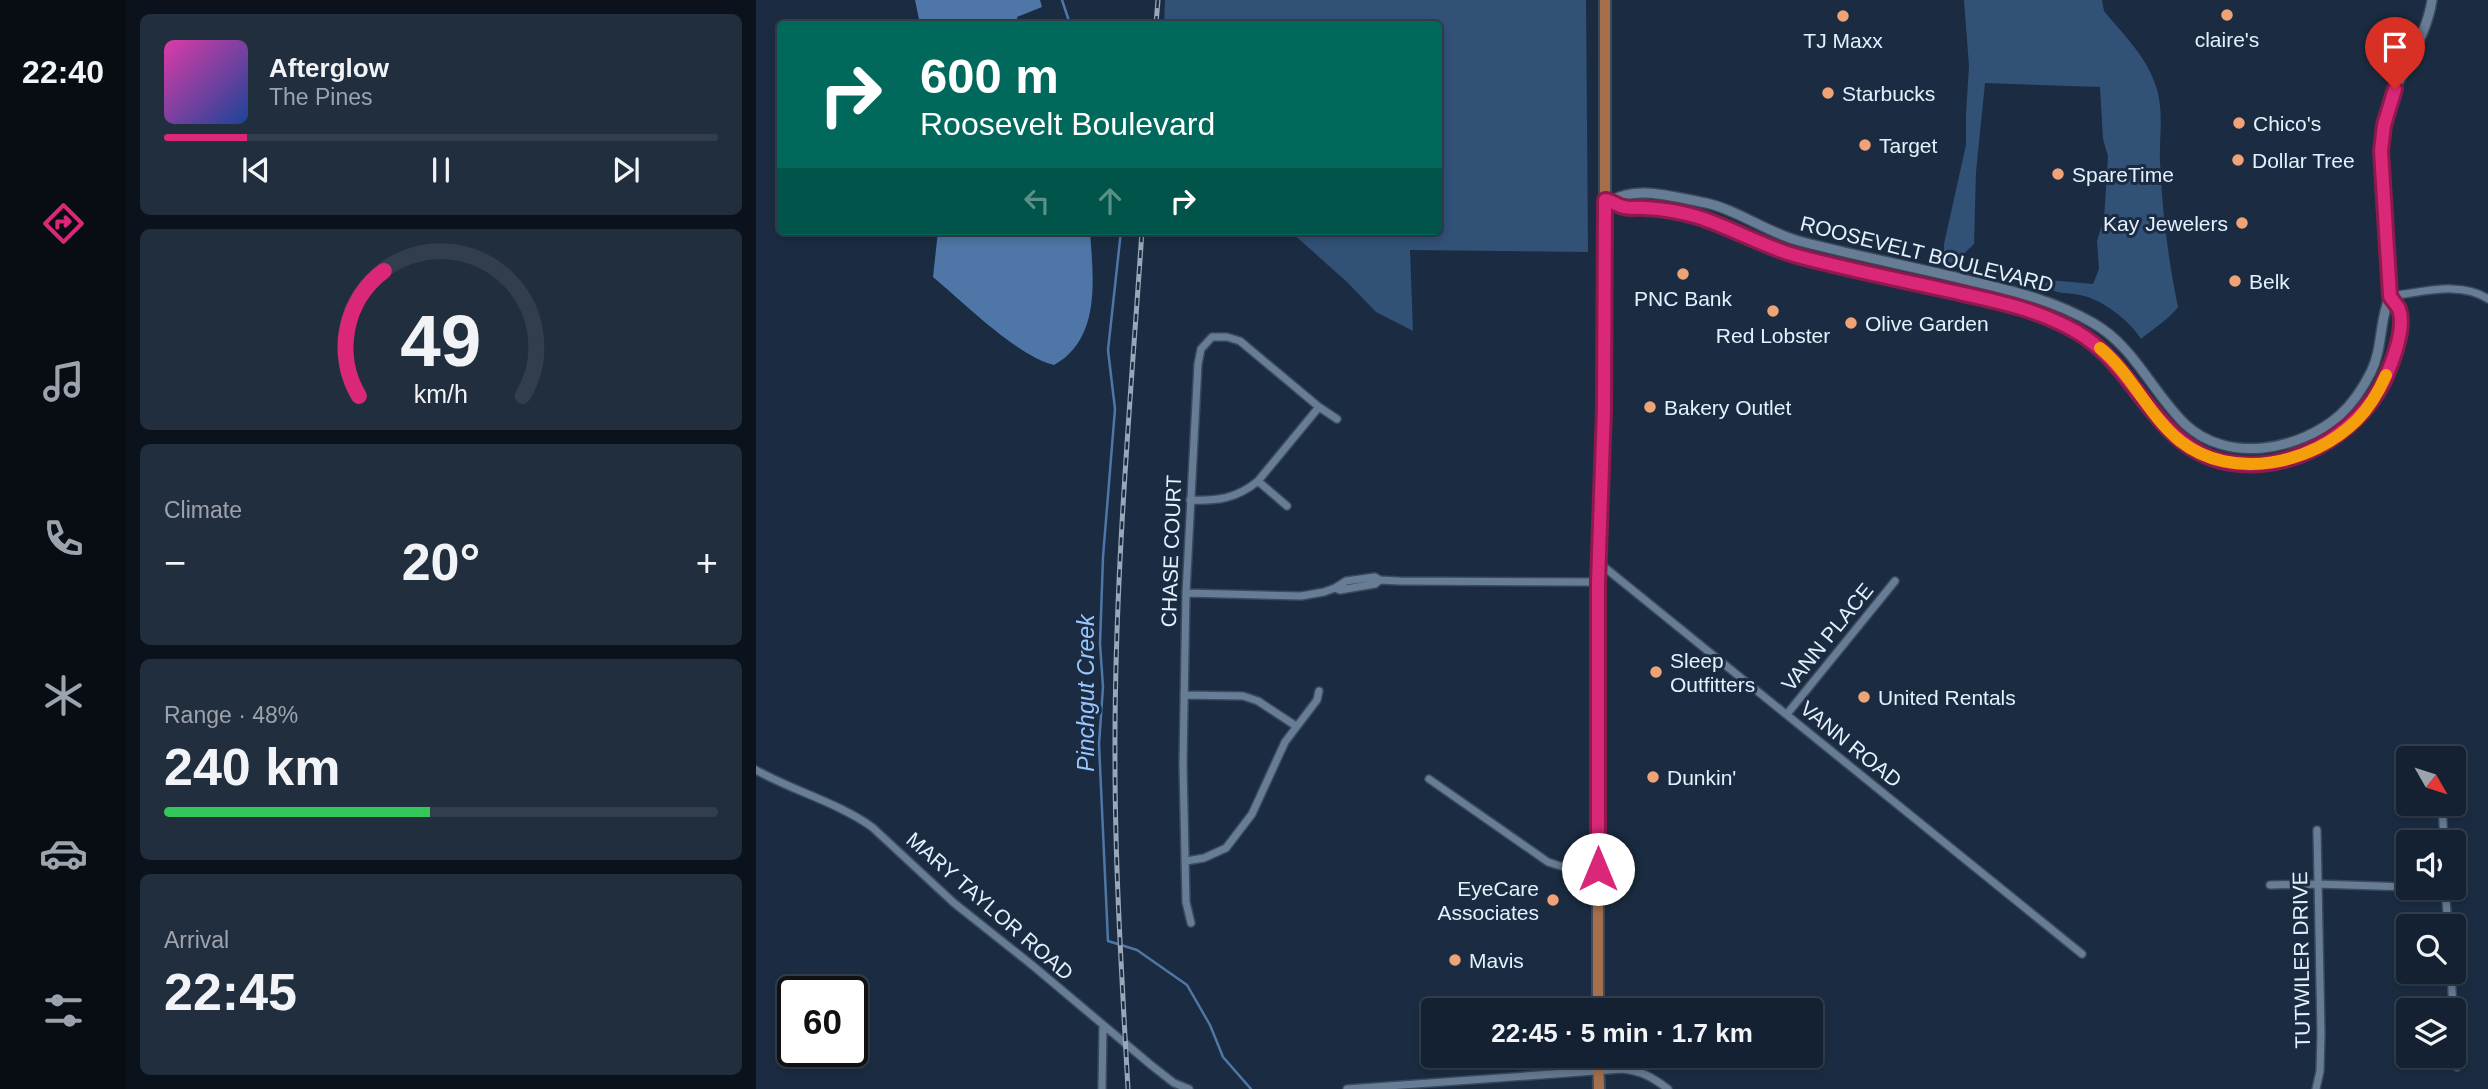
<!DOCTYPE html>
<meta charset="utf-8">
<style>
body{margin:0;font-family:Arial,sans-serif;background:#212e3e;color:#f1f3f6;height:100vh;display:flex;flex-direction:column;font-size:26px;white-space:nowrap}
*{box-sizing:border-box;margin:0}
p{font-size:23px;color:#9da3ac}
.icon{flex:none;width:38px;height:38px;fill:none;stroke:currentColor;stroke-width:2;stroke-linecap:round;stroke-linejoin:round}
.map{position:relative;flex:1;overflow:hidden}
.side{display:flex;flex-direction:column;gap:14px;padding:14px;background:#0b121c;width:630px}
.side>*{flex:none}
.top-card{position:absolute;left:21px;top:21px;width:665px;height:214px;border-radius:7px;box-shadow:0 4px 10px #0003,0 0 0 2px #333e4d;background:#00695c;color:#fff;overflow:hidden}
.needle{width:46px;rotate:129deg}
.tools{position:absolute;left:1640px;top:746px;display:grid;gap:14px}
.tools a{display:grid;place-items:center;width:70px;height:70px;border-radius:7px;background:#142132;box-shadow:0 4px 10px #0003,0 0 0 2px #333e4d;font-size:35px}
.speed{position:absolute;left:21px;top:976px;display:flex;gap:14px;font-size:35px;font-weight:700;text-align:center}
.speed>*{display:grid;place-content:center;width:91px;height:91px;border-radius:50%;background:#142132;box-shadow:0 4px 10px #0003,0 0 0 2px #333e4d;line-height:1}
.speed .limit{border:4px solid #111;border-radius:10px;background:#fff;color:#111}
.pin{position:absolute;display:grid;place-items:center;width:60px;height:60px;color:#fff;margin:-72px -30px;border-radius:50% 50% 50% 0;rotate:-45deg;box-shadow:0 0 7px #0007}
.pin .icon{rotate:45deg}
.me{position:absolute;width:77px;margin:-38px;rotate:0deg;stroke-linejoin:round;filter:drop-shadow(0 0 5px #0008)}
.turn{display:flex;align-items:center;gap:24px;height:147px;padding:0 28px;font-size:32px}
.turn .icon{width:91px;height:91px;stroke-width:2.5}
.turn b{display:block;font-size:49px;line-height:60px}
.lanes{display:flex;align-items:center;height:66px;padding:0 28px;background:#0003;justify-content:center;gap:35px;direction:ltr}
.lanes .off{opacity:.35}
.big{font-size:52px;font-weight:700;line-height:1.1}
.side .widget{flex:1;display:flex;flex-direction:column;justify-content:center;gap:10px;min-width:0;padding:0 24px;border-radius:10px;background:#212e3e}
.side .dial{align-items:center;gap:0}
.dial svg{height:182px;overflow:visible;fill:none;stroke:#333e4d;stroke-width:7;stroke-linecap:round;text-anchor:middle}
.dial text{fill:#f1f3f6;stroke:none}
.song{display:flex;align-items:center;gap:21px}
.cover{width:84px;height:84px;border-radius:10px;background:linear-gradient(135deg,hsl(320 70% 55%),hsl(220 70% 35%))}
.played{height:7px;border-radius:4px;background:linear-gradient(90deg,#db2777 15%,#333e4d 15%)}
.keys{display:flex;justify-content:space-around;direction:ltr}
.heat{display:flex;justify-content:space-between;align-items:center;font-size:38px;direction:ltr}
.charge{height:10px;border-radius:5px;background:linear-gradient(90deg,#34c759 48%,#333e4d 0)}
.trip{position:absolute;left:665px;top:998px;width:402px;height:70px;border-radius:7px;background:#142132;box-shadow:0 4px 10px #0003,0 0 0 2px #333e4d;font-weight:700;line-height:70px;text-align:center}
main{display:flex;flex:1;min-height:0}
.dock{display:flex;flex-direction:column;width:126px;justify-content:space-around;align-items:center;background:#080d14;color:#9da3ac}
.dock .icon{width:49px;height:49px}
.dock .on{color:#db2777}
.dock b{font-size:32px;color:#f1f3f6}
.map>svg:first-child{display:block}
.green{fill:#315177}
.water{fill:#4e77a7}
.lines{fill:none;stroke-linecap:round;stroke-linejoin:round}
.stream{stroke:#4e77a7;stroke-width:2.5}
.minor-casing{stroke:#3a495b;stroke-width:10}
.tertiary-casing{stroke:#3a495b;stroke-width:12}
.primary-casing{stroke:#3a495b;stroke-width:14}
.minor{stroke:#677c95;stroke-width:7}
.tertiary{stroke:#677c95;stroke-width:9}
.primary{stroke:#a56f4b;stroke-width:10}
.rail-casing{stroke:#99a7b8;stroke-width:5}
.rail{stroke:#1b2c42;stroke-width:2.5;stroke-dasharray:8;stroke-linecap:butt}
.route-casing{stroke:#8e194d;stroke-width:18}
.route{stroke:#db2777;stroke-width:12}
.slow{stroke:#f59e0b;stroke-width:12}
.poi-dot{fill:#efa377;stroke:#1b2c42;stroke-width:2.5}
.labels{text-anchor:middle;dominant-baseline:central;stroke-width:6;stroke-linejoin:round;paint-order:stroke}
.poi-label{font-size:21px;fill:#e4f0fe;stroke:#1b2c42;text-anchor:start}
.street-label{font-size:21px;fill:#e4f0fe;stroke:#1b2c42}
.water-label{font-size:23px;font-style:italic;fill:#98c6ff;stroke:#1b2c42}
</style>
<main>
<nav class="dock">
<b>22:40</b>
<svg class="icon on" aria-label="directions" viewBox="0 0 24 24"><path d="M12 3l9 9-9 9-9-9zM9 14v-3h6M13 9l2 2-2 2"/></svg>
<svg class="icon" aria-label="music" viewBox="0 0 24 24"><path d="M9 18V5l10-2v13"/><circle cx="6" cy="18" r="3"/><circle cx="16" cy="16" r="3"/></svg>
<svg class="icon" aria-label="phone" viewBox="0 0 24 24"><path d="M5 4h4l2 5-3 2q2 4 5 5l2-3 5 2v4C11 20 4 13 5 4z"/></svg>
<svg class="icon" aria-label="climate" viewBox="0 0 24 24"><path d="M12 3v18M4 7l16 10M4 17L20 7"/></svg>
<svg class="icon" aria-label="car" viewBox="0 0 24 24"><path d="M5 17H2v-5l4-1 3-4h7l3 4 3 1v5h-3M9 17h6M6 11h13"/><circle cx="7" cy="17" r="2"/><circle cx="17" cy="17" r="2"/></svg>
<svg class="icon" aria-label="filters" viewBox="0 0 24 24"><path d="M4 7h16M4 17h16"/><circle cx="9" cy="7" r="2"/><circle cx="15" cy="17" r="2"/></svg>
</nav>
<section class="side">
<div class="widget">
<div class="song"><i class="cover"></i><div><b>Afterglow</b><p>The Pines</p></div></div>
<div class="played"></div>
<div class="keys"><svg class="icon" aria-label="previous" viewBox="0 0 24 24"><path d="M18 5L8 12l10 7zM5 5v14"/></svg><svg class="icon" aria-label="pause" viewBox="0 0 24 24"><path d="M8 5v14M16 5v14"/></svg><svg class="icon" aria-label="next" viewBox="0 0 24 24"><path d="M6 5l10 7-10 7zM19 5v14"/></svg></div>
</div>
<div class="widget dial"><svg viewBox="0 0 100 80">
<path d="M14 69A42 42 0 1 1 86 69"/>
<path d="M14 69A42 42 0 0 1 25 14" stroke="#db2777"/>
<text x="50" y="56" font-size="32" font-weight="700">49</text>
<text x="50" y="72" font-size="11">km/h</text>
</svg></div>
<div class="widget"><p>Climate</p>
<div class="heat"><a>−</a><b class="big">20°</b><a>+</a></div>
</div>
<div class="widget"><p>Range · 48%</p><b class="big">240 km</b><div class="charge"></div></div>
<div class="widget"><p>Arrival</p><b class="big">22:45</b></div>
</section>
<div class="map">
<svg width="1732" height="1089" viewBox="0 0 1732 1089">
<rect width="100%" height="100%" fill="#1b2c42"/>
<!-- green -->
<path class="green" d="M409 0H830L832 252 654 250 657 331 620 312 591 282 534 231H682V24H408Z
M1208 0H1346L1348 11C1365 32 1389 55 1398 81 1409 108 1403 134 1404 162 1406 210 1412 259 1422 307 1412 320 1398 328 1385 339 1374 321 1346 299 1324 295 1309 292 1301 295 1288 285L1294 280 1337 284 1343 269 1341 241 1348 218 1351 174 1352 156 1347 139 1344 87 1229 83 1220 172 1218 244 1197 264 1188 259V244L1210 145V114L1213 66Z"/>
<!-- water -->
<path class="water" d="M159 0H284L286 7 261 17 262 24H164Z
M182 231H334C337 277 346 338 298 365 261 356 207 302 177 277Z"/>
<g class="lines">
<!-- stream -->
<path class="stream" d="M306 0 314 24
M365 231 352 350 359 409 347 557 344 644 347 687 343 744 352 941 381 950 431 985 454 1025 467 1057 495 1089"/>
<!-- minor casing -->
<g class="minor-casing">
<path id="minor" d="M1634 296C1664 293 1705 280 1732 299
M502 481 531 506
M434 500C461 501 480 499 502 481L563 407
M842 562 1326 954
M579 588 584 590 619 584 624 580
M430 593 545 596 568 592 579 588 590 581 619 577 624 580 643 581 842 582
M428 695 487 696 502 701 540 726
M1031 714 1139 581
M0 770C37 791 81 802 116 827L198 903 276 965 395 1065 418 1083 433 1089
M673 779 792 862 820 871 842 869
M1686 803 1688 842
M430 861 448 858 470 848 496 814 529 742 561 700 563 691
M1514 885 1561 884 1652 887
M1660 887 1689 888
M1689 887 1692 926
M435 923 430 902 427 764 430 593 442 364 445 349 456 337H471L484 341 563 407 581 419
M1695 971 1697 1010
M1698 1012 1701 1067
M346 1089 347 1025
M591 1089 866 1069C886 1071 896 1077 912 1089
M1560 1089 1564 1071 1565 1034 1561 830"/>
</g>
<!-- tertiary casing -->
<g class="tertiary-casing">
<path id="tertiary" d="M849 200H857L868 207 920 211 964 225 1005 244 1047 258 1234 299 1273 310 1320 331 1353 355 1406 423C1479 504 1614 454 1639 355 1642 342 1646 326 1643 313 1642 307 1638 304 1636 299 1632 293 1632 285 1632 278 1628 227 1617 159 1631 110 1643 72 1670 40 1676 0
M857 200C882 185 922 198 950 203 982 210 1010 232 1043 241 1097 255 1153 266 1207 279 1253 290 1296 299 1337 323 1378 346 1396 392 1429 424 1471 464 1543 451 1584 415 1596 404 1607 388 1615 372 1627 348 1623 320 1634 296"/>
</g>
<!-- primary casing -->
<g class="primary-casing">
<path id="primary" d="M842 1010V582L849 303V0
M842 1055 843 1089"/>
</g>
<!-- minor -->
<use href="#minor" class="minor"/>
<!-- tertiary -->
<use href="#tertiary" class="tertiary"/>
<!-- primary -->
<use href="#primary" class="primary"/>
<!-- rail casing -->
<g class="rail-casing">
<path id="rail" d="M400 24 402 0
M372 1089C366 980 359 870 359 761 358 584 374 407 386 231"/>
</g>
<!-- rail -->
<use href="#rail" class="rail"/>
</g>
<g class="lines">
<!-- route casing -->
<g class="route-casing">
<path id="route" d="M842 869V582L848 409 849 200C857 201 861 206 868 207 875 209 883 207 890 208 907 209 925 212 942 217 977 228 1009 248 1045 257 1091 269 1139 279 1185 289 1233 300 1278 307 1321 332 1380 366 1399 447 1469 462 1532 475 1600 436 1628 381 1636 363 1650 328 1643 309 1641 305 1636 300 1634 296L1625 151 1628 125 1639 89"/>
</g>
<!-- route -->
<use href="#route" class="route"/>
<!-- slow -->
<path class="slow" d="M1344 348C1376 374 1392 415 1424 441 1476 482 1557 464 1601 420 1614 407 1623 391 1630 375"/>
</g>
<!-- markers -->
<g class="poi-dot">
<circle cx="1471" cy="15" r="7"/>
<circle cx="1087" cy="16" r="7"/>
<circle cx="1072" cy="93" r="7"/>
<circle cx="1483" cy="123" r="7"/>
<circle cx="1109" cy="145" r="7"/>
<circle cx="1482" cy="160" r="7"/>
<circle cx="1302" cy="174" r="7"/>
<circle cx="1486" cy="223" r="7"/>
<circle cx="927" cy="274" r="7"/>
<circle cx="1479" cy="281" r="7"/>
<circle cx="1017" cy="311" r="7"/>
<circle cx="1095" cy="323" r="7"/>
<circle cx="894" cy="407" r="7"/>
<circle cx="900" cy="672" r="7"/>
<circle cx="1108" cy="697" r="7"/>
<circle cx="897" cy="777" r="7"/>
<circle cx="797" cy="900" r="7"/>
<circle cx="699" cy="960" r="7"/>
</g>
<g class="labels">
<!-- poi labels -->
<g class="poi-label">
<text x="1471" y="39" text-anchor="middle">claire's</text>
<text x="1087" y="40" text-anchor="middle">TJ Maxx</text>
<text x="1086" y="93">Starbucks</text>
<text x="1497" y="123">Chico's</text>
<text x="1123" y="145">Target</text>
<text x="1496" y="160">Dollar Tree</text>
<text x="1316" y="174">SpareTime</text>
<text x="1472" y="223" text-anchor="end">Kay Jewelers</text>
<text x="1493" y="281">Belk</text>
<text x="927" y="298" text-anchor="middle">PNC Bank</text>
<text x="1109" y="323">Olive Garden</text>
<text x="1017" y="335" text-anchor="middle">Red Lobster</text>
<text x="908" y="407">Bakery Outlet</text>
<text x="914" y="660">Sleep<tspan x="914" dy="24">Outfitters</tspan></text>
<text x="1122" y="697">United Rentals</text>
<text x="911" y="777">Dunkin'</text>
<text x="783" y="888" text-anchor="end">EyeCare<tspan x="783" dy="24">Associates</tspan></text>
<text x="713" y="960">Mavis</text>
</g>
<!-- street labels -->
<g class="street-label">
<text transform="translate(1171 254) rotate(14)">ROOSEVELT BOULEVARD</text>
<text transform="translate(415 551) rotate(-88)">CHASE COURT</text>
<text transform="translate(1071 637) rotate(-51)">VANN PLACE</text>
<text transform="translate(1095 744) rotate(39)">VANN ROAD</text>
<text transform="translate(234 906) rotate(41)">MARY TAYLOR ROAD</text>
<text transform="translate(1545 960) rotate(-91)">TUTWILER DRIVE</text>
</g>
<!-- water labels -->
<g class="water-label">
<text transform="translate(330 693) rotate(-90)">Pinchgut Creek</text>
</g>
</g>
</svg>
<div class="tools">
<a><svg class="needle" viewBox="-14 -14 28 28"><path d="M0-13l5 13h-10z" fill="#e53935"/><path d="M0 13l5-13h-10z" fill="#9da3ac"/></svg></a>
<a><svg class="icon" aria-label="sound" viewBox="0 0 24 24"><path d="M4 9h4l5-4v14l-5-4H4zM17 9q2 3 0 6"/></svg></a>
<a><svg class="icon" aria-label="search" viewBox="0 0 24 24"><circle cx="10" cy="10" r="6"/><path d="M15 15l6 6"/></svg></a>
<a><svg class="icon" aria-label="layers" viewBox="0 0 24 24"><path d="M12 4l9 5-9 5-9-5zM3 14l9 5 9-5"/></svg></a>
</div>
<div class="speed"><div class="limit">60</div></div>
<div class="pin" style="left:1639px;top:89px;background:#d93025"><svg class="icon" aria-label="arrive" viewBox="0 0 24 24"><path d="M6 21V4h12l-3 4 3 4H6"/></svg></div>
<svg class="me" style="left:842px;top:869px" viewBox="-20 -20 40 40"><circle r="19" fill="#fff"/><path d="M0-13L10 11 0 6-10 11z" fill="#db2777"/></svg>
<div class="trip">22:45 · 5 min · 1.7 km</div>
<div class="top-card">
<div class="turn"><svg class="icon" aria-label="right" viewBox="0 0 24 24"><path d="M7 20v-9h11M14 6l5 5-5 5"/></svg><div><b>600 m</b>Roosevelt Boulevard</div></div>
<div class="lanes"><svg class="icon off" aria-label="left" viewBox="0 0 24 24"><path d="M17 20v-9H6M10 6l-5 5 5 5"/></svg><svg class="icon off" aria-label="ahead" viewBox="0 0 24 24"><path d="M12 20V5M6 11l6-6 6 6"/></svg><svg class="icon" aria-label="right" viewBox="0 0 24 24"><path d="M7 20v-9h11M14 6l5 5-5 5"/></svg></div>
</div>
</div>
</main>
